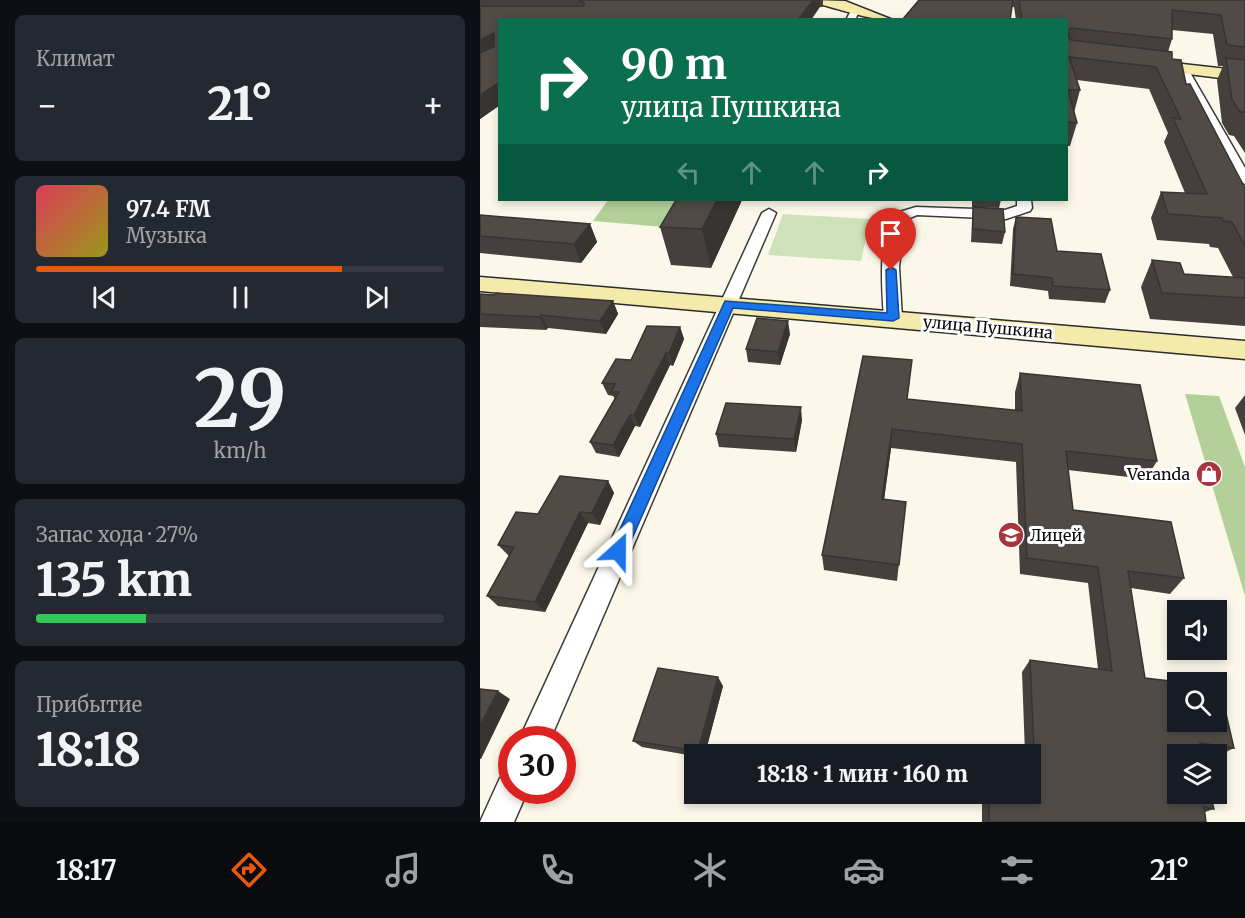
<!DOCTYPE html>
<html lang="ru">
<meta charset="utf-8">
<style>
body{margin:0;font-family:Merriweather,serif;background:#242831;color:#f1f3f6;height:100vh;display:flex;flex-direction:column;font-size:22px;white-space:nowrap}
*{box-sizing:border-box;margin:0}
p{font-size:20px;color:#9ea1a6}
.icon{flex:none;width:33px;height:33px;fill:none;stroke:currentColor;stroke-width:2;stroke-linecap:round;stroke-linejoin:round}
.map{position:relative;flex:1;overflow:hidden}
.side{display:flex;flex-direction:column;gap:15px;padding:15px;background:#0d0f14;width:480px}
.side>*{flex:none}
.hud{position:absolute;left:18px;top:18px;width:570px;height:183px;border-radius:0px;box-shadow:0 3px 9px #0003;background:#0b6e4f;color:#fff;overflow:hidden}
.controls{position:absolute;left:687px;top:600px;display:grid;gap:12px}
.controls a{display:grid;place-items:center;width:60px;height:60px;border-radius:0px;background:#171b24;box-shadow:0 3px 9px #0003;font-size:30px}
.speed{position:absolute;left:18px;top:726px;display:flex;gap:12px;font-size:30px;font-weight:700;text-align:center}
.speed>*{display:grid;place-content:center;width:78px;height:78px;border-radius:50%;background:#171b24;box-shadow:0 3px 9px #0003;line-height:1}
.speed .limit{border:9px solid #d22;background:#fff;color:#111}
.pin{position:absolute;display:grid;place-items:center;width:51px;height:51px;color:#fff;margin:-62px -26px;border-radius:50% 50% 50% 0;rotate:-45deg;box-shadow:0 0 6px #0007}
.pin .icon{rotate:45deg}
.me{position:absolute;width:66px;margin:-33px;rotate:24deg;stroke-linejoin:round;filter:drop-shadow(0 0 4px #0008)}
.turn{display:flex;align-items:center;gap:21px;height:126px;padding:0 24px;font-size:27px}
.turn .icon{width:78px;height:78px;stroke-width:2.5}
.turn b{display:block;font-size:42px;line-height:51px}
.lanes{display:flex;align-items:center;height:57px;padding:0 24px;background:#0003;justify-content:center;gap:30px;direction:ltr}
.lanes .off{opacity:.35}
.big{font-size:45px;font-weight:800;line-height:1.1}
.side .tile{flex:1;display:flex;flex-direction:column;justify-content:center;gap:9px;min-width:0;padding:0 21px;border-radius:9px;background:#242831}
.side .dial{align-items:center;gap:0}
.dial b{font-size:78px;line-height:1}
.song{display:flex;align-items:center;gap:18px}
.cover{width:72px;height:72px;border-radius:9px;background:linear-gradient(135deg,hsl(350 70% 55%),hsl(60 70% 35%))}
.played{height:6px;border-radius:3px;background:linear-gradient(90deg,#ea580c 75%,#363941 75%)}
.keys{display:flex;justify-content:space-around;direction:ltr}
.heat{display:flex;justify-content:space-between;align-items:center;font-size:33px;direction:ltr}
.charge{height:9px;border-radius:4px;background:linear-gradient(90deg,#34c759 27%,#363941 0)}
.trip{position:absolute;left:204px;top:744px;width:357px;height:60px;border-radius:0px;background:#171b24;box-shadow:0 3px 9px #0003;font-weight:800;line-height:60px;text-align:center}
.menu{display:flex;height:96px;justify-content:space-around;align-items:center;background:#090b0e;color:#9ea1a6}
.menu .icon{width:42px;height:42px}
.menu .on{color:#ea580c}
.menu b{font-size:27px;color:#f1f3f6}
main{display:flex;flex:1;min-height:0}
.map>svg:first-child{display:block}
.green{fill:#cee1b8}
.forest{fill:#b3d099}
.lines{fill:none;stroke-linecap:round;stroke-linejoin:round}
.street-casing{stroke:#3c3c3c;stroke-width:3}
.secondary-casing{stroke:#2b2b2b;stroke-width:3}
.street{fill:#fff;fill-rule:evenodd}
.secondary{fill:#f4eaac;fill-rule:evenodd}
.wall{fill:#45403d}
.shaded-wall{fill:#383432}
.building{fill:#504b47;stroke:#383432;stroke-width:1.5}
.route{fill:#1a73e8;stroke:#114b97;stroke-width:1.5}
.labels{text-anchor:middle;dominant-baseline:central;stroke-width:6;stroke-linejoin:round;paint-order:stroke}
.street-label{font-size:16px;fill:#090909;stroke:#fff}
.poi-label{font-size:16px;fill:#090909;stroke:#fff;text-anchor:end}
</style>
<main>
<section class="side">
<div class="tile"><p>Климат</p>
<div class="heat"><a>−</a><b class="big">21°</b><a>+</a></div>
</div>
<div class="tile">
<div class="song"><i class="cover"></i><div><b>97.4 FM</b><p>Музыка</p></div></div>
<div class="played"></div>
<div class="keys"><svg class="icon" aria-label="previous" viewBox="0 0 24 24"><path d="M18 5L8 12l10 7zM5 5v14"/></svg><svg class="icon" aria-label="pause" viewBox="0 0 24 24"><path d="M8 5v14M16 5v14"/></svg><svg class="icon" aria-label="next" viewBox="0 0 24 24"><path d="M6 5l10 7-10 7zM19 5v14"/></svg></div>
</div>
<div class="tile dial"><b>29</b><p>km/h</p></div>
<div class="tile"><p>Запас хода · 27%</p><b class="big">135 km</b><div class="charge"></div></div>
<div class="tile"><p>Прибытие</p><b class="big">18:18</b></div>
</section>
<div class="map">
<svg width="765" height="822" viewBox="0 0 765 822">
<rect width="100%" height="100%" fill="#fcf8e9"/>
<!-- green -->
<path class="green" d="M303 214 390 219 381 261 288 255Z"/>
<!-- forest -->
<path class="forest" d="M128 200H197L184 227 113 221Z
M705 394 739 396 765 467V596Z"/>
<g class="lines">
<!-- street casing -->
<g class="street-casing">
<path id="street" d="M373 7 380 9 375 20H366Z
M703 66 708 69 765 168V184L758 180 698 69Z
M537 200H551L552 208 550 211 526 219 437 215 425 220 419 267 422 318 419 322H407L404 318C402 289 398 239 413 214L436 207 525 210 537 206Z
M289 209 296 213 70 740H39L282 213Z
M32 774V790H48L34 822H0L20 778Z"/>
</g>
<!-- secondary casing -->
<g class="secondary-casing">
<path id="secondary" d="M333 0 365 1 413 20C387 20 361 9 335 3Z
M586 51 765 71V81L586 59Z
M0 277 765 341V359L0 291Z"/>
</g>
<!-- street -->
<use href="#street" class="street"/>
<!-- secondary -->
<use href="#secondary" class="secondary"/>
</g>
<!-- wall -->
<path class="wall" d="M0 0H343V7L20 20V105L0 119Z
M439 0H765V153L754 136 749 135 742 123 737 80 743 66H738L733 34 692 30V39L688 52 765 188V326L670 319 661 287 672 260 704 274 753 277 738 248 730 247 729 244 677 240 671 218 681 192 705 193 684 142 688 133 669 89 597 80 600 90 594 113 597 123 590 146H586V20H536L534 7Z
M196 200H262L231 268 191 265 180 227Z
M492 200H521L519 208 492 207Z
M493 207 525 232 522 244 491 242 492 220Z
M0 215 110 224 117 242 101 263 0 253Z
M536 217 577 251 630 290 625 303 569 299 568 291 530 286 533 229Z
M0 294 133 301 138 314 126 334 68 328 66 330 0 327Z
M200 327 204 339 193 366 190 365 160 427 155 426 139 457 116 453 110 442 135 399 133 396 128 395 122 383 151 360Z
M310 334 300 365 268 362 266 349Z
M540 373 677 461 666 479 588 470 593 510 704 578 690 594 651 588 665 678 754 748 736 757V754H698L734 809 725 812 726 822H502V794H550V754H545L542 672 550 660 618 669 608 583 540 574 536 462 411 448 404 499 426 502 417 581 344 570 342 555 430 379 427 399 535 411V392Z
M765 395V435L755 408Z
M322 420 316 452 239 447 236 434Z
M128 481 134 493 120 525 108 523 65 612 18 606 7 596 29 556 18 545 58 514Z
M243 686 225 754H214V756L162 747 153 741Z"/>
<!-- shaded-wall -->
<path class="shaded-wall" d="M333 0H340V7L331 20H318Z
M14 33 20 47 0 59V40Z
M20 82V105L0 119V95Z
M237 200H262L231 268 222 229Z
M110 224 117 242 101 263 94 244Z
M133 301 138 314 126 334 120 321Z
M61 315 68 328 66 330 60 317Z
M308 321 310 334 300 365 298 352Z
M200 327 204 339 193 366 189 353Z
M186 353 190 365 160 427 154 415Z
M321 407 322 420 316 452 314 439Z
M150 415 155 426 139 457 133 445Z
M412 429 411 448 402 516V499Z
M128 481 134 493 120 525 112 513Z
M100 512 108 523 65 612 55 602Z
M238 677 243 686 225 754H221L218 751Z
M18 691 30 699 1 759H0V726Z"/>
<!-- building -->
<path class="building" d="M99 0H333L318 20H20V82L0 95V53L14 47V33L0 40V6H104V3Z
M439 0H533L530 20H422Z
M539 0H765V47L747 45 741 15 692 10V39L591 28 588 31 589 38 591 40 692 52V59L701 60 706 84H710L765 188V246L752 222 743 221 742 218 688 214 681 192 727 194 693 118 701 119 676 67 589 57 600 90H588L597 123 586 122V20H542Z
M746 58 765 60V112H760L752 100Z
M196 200H237L222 229 180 227Z
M493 207 523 209 525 232 493 229Z
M0 215 110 224 94 244 0 236Z
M536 217 571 219 577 251 621 254 630 290 573 286 572 278 533 274Z
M672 260 700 263 704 274 765 278V298L682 293Z
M16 293 133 301 120 321 61 315 60 317 0 314V294L14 295Z
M277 318 308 321 298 352 266 349Z
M167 326 200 327 189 353H186L154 415H150L133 445 110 442 139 392H131L135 384 122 383 136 359 151 360Z
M383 356 432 360 427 399 542 411 540 373 660 385 677 461 586 451 593 510 691 522 704 578 648 571 665 678 698 682V722H736V688H740L754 748 720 743 722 754H698V794H730L734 809 724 807 726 822H509V794H550V771H555L550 660 632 671 618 567 547 558 542 444 412 429 402 499 426 502 419 565 342 555Z
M246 403 321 407 314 439 236 434Z
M80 476 128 481 112 513 100 512 55 602 7 596 34 547 18 545 36 512 58 514Z
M178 668 238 677 218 751 153 741Z
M0 689 18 691 0 726Z"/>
<!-- route -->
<path class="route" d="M411 267 416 270 419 318 413 321 253 308 144 557 138 559 132 557 130 551 245 301 407 313 406 270Z"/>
<!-- icons -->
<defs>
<g id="shop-disc" transform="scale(1.35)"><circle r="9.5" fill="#a6353d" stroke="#fff"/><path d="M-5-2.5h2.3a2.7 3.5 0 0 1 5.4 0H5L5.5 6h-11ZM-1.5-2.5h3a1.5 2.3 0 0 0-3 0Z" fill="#fff"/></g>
<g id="school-disc" transform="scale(1.35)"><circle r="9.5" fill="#a6353d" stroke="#fff"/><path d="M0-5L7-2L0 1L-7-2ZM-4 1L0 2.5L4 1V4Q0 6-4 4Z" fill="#fff"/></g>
</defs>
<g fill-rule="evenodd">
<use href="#shop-disc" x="729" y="474"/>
<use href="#school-disc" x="531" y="535"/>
</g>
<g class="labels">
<!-- street labels -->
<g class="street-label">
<text transform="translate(508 327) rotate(5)">улица Пушкина</text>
</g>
<!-- poi labels -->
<g class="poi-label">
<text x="710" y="474">Veranda</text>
<text x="550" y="535" text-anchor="start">Лицей</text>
</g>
</g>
</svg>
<div class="controls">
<a><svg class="icon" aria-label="sound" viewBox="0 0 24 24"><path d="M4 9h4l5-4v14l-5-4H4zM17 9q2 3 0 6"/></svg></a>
<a><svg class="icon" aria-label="search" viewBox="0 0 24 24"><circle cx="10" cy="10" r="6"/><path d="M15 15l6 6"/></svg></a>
<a><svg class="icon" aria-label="layers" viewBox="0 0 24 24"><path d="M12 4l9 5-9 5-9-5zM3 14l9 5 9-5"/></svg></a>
</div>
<div class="speed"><div class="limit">30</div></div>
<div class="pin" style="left:411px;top:270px;background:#d93025"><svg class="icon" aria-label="arrive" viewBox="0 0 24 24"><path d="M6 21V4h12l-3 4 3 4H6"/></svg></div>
<svg class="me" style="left:138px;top:551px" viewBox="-20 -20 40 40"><path d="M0-17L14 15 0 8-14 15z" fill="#1a73e8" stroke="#fff" stroke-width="4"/></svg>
<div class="trip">18:18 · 1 мин · 160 m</div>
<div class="hud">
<div class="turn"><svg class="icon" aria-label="right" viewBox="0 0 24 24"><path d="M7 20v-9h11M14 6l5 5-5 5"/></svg><div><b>90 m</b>улица Пушкина</div></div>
<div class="lanes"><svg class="icon off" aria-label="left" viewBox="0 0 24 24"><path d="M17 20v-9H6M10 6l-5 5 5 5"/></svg><svg class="icon off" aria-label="ahead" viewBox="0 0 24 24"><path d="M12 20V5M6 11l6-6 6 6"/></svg><svg class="icon off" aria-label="ahead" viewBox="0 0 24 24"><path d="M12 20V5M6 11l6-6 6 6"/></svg><svg class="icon" aria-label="right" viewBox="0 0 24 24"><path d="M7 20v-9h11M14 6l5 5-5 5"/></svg></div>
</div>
</div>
</main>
<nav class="menu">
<b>18:17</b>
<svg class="icon on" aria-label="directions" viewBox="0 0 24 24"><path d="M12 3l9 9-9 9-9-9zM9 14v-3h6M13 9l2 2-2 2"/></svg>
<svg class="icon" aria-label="music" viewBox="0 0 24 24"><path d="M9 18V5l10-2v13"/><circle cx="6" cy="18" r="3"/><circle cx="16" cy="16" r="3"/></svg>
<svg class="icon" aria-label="phone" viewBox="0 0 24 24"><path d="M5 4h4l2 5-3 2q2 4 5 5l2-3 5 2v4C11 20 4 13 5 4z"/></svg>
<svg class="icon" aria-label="climate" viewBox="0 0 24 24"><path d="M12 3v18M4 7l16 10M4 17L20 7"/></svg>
<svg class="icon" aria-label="car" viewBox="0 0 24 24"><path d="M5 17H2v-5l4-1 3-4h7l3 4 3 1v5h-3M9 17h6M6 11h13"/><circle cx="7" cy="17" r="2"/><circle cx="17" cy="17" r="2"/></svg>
<svg class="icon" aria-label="filters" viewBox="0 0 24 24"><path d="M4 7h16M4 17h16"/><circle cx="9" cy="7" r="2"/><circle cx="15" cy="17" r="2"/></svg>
<b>21°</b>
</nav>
